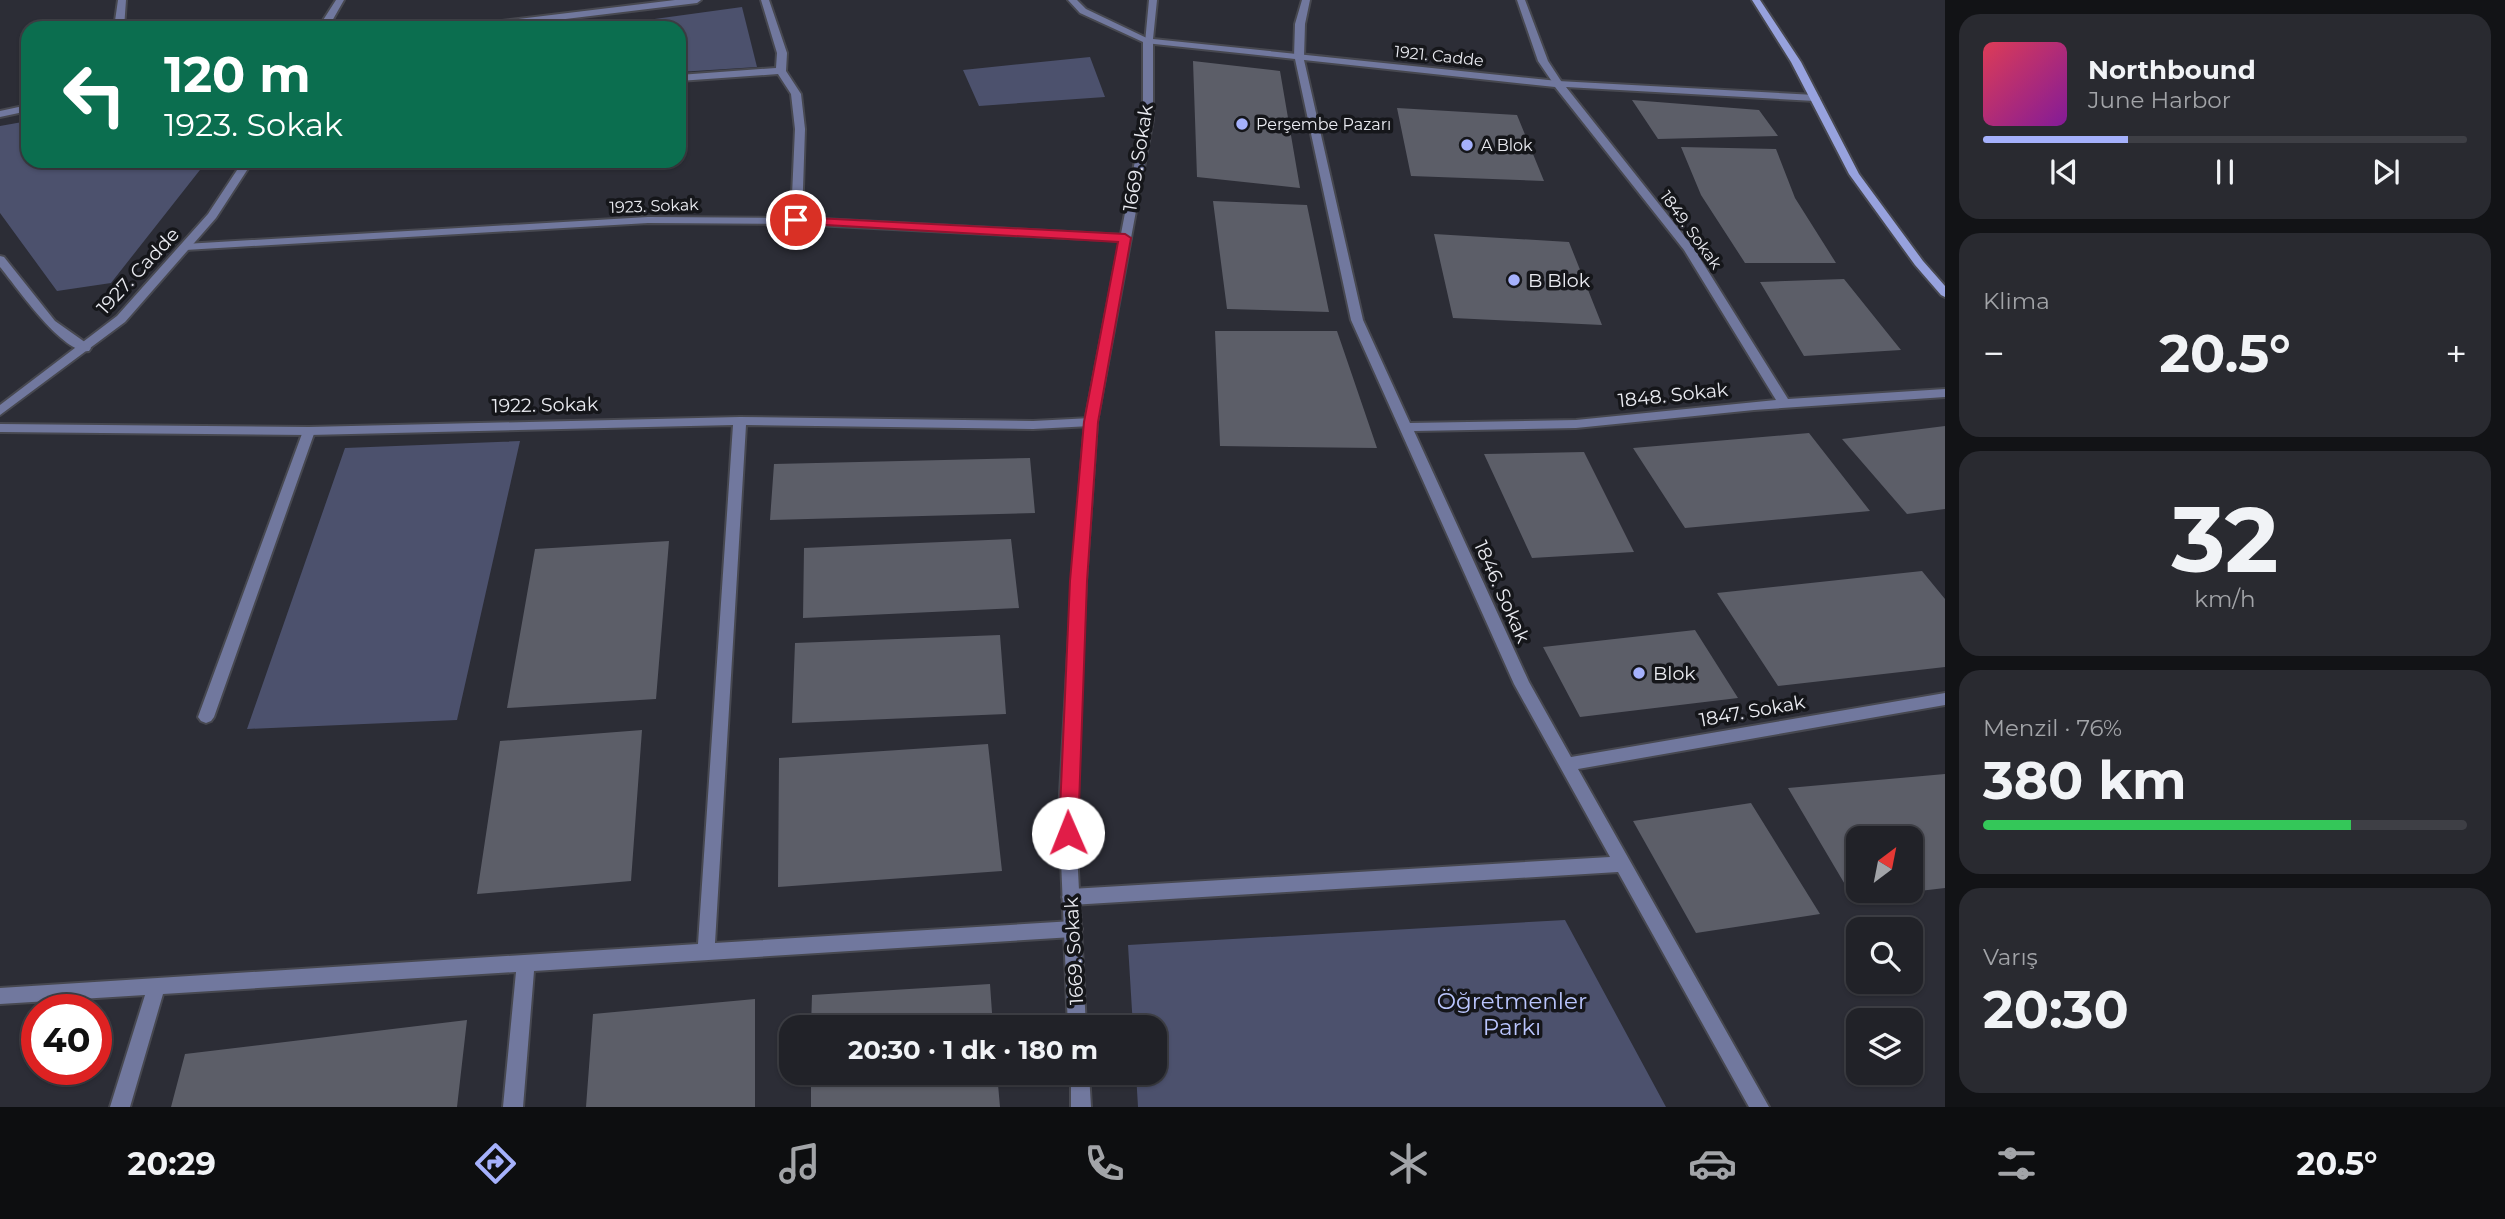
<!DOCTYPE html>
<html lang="tr">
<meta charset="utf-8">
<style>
body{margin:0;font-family:Montserrat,sans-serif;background:#292a30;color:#f1f3f6;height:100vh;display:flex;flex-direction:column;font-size:26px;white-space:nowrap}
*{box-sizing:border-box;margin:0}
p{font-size:23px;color:#a2a4a8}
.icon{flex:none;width:38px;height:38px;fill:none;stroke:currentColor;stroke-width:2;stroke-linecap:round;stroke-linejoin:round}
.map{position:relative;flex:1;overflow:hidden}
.details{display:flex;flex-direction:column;gap:14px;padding:14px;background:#121316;width:560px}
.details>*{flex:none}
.hud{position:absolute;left:21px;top:21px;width:665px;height:147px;border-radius:21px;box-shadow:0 2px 5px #0004,0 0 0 2px #3e3f45;background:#0b6e4f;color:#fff;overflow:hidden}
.needle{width:46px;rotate:32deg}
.controls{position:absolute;left:1846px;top:826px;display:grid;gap:14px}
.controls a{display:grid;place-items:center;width:77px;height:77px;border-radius:14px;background:#212228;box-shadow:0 2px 5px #0004,0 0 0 2px #3e3f45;font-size:35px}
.speed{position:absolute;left:21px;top:994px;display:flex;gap:14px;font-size:35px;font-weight:700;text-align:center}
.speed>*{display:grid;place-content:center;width:91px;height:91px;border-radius:50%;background:#212228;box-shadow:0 2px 5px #0004,0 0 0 2px #3e3f45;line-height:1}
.speed .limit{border:10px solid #d22;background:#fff;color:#111}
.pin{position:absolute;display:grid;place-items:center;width:60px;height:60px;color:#fff;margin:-30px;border:4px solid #fff;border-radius:50%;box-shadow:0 2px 7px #0007}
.me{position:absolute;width:77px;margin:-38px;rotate:359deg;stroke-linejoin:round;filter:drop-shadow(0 0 5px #0008)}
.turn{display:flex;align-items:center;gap:24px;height:147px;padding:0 28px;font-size:32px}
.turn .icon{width:91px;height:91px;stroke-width:2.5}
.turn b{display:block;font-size:49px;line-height:60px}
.big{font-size:52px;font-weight:700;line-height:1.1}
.details .widget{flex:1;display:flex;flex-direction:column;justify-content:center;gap:10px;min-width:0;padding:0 24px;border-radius:21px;background:#292a30}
.details .dial{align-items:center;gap:0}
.dial b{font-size:91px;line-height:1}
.song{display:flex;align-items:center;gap:21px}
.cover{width:84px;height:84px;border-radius:10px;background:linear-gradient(135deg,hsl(350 70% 55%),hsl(290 70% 35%))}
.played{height:7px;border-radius:4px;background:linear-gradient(90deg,#a5b1fc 30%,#3e3f45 30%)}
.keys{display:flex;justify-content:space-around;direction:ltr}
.heat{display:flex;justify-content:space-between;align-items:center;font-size:38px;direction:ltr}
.charge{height:10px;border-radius:5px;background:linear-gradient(90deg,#34c759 76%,#3e3f45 0)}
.trip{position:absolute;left:779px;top:1015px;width:388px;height:70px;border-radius:21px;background:#212228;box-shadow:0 2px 5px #0004,0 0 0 2px #3e3f45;font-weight:700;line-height:70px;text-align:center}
.dock{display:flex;height:112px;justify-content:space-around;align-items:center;background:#0d0e10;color:#a2a4a8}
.dock .icon{width:49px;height:49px}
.dock .active{color:#a5b1fc}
.dock b{font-size:32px;color:#f1f3f6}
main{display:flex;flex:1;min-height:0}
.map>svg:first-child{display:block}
.green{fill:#4c516d}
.building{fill:#5c5e68}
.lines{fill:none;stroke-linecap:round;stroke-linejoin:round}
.service-casing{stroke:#474850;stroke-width:4}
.minor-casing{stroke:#474850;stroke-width:4}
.tertiary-casing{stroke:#474850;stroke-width:4}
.secondary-casing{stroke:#474850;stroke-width:4}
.service{fill:#71789e;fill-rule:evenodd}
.minor{fill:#71789e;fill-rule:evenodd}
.tertiary{fill:#71789e;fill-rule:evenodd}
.secondary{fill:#97a2de;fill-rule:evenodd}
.route{fill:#e11d48;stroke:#92132f;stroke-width:2}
.poi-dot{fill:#a5b1fc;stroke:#15161a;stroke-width:2.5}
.labels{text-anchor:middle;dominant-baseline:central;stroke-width:7;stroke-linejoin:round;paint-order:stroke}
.far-street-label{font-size:16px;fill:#eaebf1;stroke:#15161a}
.far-poi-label{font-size:16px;fill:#eaebf1;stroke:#15161a;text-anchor:start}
.street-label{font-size:19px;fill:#eaebf1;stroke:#15161a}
.poi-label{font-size:19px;fill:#eaebf1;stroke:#15161a;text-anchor:start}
.near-park-label{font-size:23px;fill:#bbc6fe;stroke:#15161a}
</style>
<main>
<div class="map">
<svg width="1945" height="1107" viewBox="0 0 1945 1107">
<rect width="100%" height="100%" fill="#2c2d36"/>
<!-- green -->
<path class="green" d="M742 7 757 67 679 72V28H589Z
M1090 57 1105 97 979 106 963 70Z
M28 121V161H207L111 283 57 291 0 213V126Z
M520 441 457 720 247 729 345 448Z
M1565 920 1666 1107H1138L1136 1073H1155V1027H1133L1128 945Z"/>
<!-- building -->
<path class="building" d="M1193 61 1280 71 1300 188 1197 177Z
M1632 100 1759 110 1778 136 1658 139Z
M1397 108 1517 115 1544 181 1411 176Z
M1681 147 1776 149 1795 198 1836 263H1745L1701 195Z
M1213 201 1307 205 1329 312 1227 309Z
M1434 234 1569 242 1602 325 1453 318Z
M1844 279 1901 350 1804 356 1760 282Z
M1215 331H1337L1377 448 1220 446Z
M1945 426V509L1907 514 1842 439Z
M1809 433 1870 511 1685 528 1633 448Z
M1584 452 1634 552 1532 558 1484 454Z
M1030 458 1035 513 770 520 774 464Z
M1011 539 1019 608 803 618 804 548Z
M669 541 656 699 507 708 535 549Z
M1922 571 1945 599V667L1778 686 1717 593Z
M1695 630 1738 698 1580 717 1543 647Z
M1000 635 1006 714 792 723 795 643Z
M642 730 631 881 477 894 500 741Z
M988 744 1002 871 778 887 779 758Z
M1945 774V888L1911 892V838H1858V891L1903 893 1853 898 1788 788Z
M1751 803 1820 914 1696 933 1633 821Z
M990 984 993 1027H811L812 995Z
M755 999V1107H586L593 1014Z
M467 1020 457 1107H171L185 1054Z
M811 1073H997L1000 1107H811Z"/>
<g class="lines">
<!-- service casing -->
<g class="service-casing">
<path id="service" d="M1302 0H1310L1305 24 1304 57 1299 60 1294 57 1295 24Z
M1517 0H1525L1548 61 1563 84 1561 86H1555L1538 61Z
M309 427 315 431 214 717 211 721 206 723 201 721 198 717 303 431Z"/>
</g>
<!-- minor casing -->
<g class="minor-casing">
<path id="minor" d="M118 0H126L124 28H114Z
M675 0H701L697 3 491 28H464L469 25Z
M761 0H769L787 53 786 71 801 94 805 129 802 218 1125 235 1131 238 1125 241 796 224 648 223 185 250 179 247 185 244 648 217 791 218 795 129 791 94 778 74 679 81V75L776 68 777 53Z
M1149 0H1157L1153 39 1558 81 1815 95 1820 98 1815 101 1566 87 1693 247 1788 399 1945 389V397L1754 410 1576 428 1414 431 1529 682 1571 757 1945 693V705L1578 769 1769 1107H1749L1618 872 1071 905 1065 902 1062 897 1065 892 1071 889 1610 857 1514 684 1351 320 1295 59 1145 43ZM1304 60 1555 87 1684 250 1776 400 1576 420 1410 423 1363 320Z
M28 105V111L0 117V111Z
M0 256 4 257 55 321 89 345 91 348 89 351C63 355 16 286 0 267Z
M740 417 1033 421 1091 418 1097 422 1091 426 1033 429 746 425 715 943 1073 921 1079 923 1082 929 1079 935 1073 937 534 971 523 1107H503L516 972 163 994 130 1107H110L145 995 0 1004V988L698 944 733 425 309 435 0 432V424L309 427Z"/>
</g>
<!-- tertiary casing -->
<g class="tertiary-casing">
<path id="tertiary" d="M336 0H344L328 28H318Z
M1068 0H1077L1086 9 1153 41V119L1097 422 1086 581 1075 812 1086 1027H1068L1059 812 1072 581 1085 422 1143 119V42L1080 13Z
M243 161H253L216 218 125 322 0 415V405L117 316 208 214Z
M1071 1073H1089L1091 1107H1071Z"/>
</g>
<!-- secondary casing -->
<g class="secondary-casing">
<path id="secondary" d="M1752 0H1760L1801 62 1859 174 1923 261 1945 286V297L1941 295 1915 265 1849 174 1791 62Z"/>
</g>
<!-- service -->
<use href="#service" class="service"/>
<!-- minor -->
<use href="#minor" class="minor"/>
<!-- tertiary -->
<use href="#tertiary" class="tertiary"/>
<!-- secondary -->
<use href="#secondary" class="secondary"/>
</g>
<!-- route -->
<path class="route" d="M796 217 1125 234 1131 238 1098 422 1087 581 1078 833 1075 839H1062L1059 833 1070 581 1084 422 1118 242 792 223V218Z"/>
<!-- markers -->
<g class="poi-dot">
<circle cx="1242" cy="124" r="7"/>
<circle cx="1467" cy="145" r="7"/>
<circle cx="1514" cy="280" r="7"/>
<circle cx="1639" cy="673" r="7"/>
</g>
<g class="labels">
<!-- far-street labels -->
<g class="far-street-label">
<text transform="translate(1439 56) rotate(6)">1921. Cadde</text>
<text transform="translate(654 206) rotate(-2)">1923. Sokak</text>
<text transform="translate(1691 230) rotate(54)">1849. Sokak</text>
</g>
<!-- far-poi labels -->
<g class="far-poi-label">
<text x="1256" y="124">Perşembe Pazarı</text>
<text x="1481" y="145">A Blok</text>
</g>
<!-- street labels -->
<g class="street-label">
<text transform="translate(1138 158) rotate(-81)">1669. Sokak</text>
<text transform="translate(138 271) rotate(-47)">1927. Cadde</text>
<text transform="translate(1673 395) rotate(-6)">1848. Sokak</text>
<text transform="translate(545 405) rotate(-1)">1922. Sokak</text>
<text transform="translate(1502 592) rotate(66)">1846. Sokak</text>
<text transform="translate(1752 711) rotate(-10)">1847. Sokak</text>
<text transform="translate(1074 951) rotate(-93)">1669. Sokak</text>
</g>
<!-- poi labels -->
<g class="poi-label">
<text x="1528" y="280">B Blok</text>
<text x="1653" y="673">Blok</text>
</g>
<!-- near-park labels -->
<g class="near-park-label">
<text x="1512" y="1001">Öğretmenler<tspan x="1512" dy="26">Parkı</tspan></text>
</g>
</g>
</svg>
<div class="controls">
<a><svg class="needle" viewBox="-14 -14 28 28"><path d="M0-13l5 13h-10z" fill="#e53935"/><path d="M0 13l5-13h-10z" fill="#a2a4a8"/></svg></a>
<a><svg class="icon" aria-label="search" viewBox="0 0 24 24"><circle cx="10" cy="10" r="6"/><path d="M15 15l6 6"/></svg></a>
<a><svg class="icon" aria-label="layers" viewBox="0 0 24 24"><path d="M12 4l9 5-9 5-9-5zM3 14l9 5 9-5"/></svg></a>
</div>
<div class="speed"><div class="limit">40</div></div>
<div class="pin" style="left:796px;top:220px;background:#d93025"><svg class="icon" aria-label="arrive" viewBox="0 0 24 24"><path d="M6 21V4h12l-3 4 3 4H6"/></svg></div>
<svg class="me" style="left:1068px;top:833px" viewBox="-20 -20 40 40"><circle r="19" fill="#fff"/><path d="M0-13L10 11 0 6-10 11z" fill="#e11d48"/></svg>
<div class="trip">20:30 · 1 dk · 180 m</div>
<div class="hud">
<div class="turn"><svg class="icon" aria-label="left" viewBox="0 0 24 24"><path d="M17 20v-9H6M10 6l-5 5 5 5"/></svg><div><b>120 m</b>1923. Sokak</div></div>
</div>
</div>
<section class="details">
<div class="widget">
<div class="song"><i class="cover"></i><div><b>Northbound</b><p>June Harbor</p></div></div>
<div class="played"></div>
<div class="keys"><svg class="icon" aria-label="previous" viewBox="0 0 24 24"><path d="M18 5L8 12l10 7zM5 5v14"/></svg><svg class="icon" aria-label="pause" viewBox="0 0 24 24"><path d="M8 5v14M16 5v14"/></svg><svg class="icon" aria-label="next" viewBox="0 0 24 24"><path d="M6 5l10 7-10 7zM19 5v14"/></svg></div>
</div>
<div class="widget"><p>Klima</p>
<div class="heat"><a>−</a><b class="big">20.5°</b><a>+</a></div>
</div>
<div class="widget dial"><b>32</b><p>km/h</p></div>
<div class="widget"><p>Menzil · 76%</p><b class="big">380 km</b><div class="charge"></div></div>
<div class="widget"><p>Varış</p><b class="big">20:30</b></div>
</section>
</main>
<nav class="dock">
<b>20:29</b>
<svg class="icon active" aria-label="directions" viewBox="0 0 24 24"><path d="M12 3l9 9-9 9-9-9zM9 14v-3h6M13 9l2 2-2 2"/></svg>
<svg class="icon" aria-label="music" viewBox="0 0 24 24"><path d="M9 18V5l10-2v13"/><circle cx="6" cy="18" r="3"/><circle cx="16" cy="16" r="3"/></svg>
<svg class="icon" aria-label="phone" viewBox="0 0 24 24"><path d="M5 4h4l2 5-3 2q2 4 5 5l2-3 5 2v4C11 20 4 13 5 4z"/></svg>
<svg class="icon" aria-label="climate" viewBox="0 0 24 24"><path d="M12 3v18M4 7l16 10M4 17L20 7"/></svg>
<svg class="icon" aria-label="car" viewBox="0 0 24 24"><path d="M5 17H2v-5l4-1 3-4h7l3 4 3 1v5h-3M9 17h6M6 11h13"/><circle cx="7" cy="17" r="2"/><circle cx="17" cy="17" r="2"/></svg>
<svg class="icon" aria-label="filters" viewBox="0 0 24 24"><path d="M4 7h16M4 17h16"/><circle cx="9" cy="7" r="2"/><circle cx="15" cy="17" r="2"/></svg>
<b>20.5°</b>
</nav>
